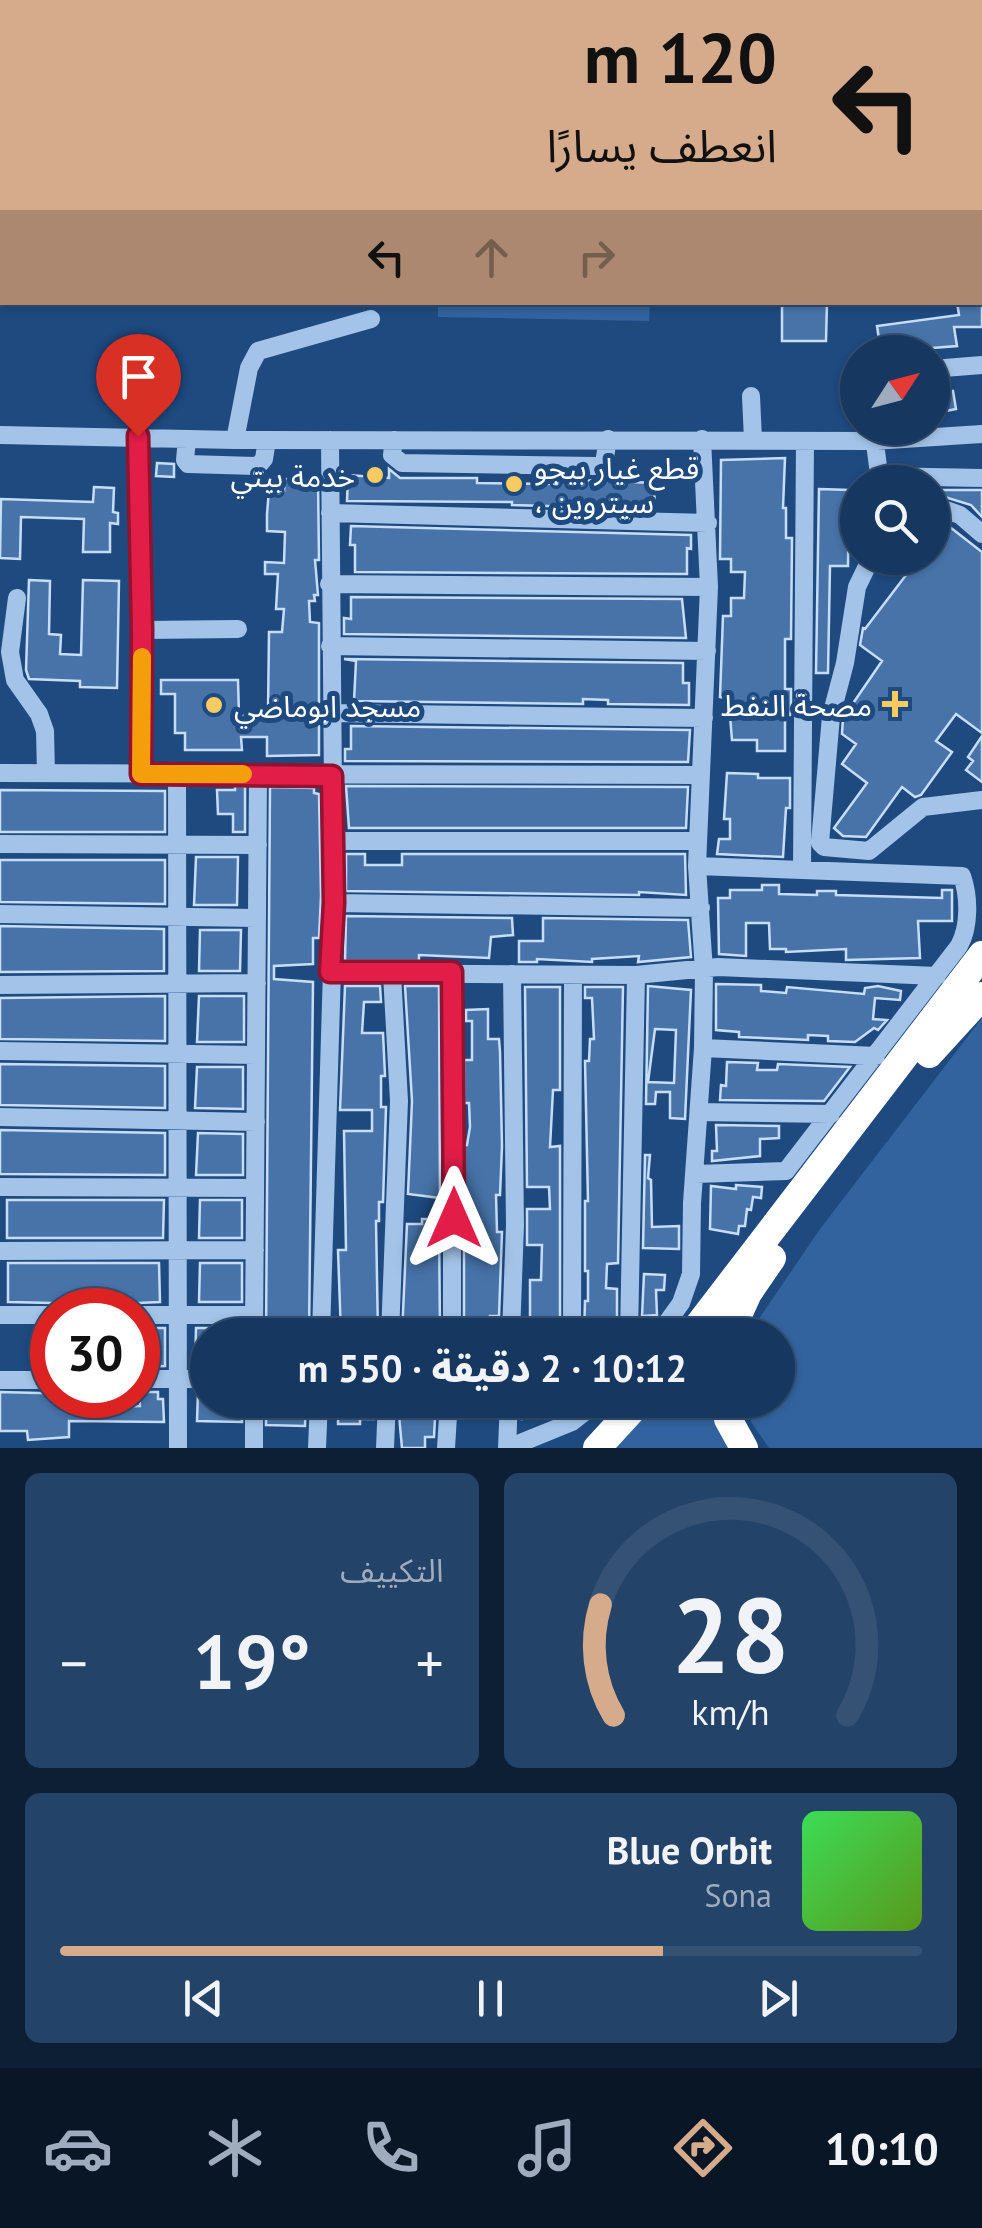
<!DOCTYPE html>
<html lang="ar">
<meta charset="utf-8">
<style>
body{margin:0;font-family:"PT Sans","Noto Sans Arabic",sans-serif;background:#234369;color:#f1f3f6;direction:rtl;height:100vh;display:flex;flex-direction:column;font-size:38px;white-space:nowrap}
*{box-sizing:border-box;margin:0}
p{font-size:32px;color:#9eacbd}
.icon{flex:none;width:55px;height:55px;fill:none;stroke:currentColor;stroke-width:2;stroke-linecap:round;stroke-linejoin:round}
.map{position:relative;height:1448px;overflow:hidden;direction:ltr}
.sheet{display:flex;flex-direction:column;gap:25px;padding:25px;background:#0c1f35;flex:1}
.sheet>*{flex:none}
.hud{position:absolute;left:0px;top:0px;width:982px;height:305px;box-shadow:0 2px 8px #0004,0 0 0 2px #355275;direction:rtl;background:#d6ab8b;color:#111;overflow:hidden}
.needle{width:65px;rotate:54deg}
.fabs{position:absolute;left:840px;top:335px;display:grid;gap:20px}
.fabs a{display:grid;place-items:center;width:110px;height:110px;border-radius:50%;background:#163860;box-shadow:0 2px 8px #0004,0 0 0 2px #355275;font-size:50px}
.speed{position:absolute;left:30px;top:1288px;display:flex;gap:20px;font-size:50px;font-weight:700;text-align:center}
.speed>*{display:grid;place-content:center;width:130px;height:130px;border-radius:50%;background:#163860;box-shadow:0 2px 8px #0004,0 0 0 2px #355275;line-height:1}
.speed .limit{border:15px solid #d22;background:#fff;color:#111}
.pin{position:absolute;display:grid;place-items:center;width:85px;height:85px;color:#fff;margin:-102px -42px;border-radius:50% 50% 50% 0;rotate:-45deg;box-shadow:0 0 10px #0007}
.pin .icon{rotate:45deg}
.me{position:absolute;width:110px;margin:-55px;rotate:0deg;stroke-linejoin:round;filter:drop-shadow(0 0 8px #0008)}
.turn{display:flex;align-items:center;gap:35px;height:210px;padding:0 40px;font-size:45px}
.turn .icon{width:130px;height:130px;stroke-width:2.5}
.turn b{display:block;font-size:70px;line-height:85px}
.lanes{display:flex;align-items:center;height:95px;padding:0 40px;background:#0003;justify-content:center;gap:50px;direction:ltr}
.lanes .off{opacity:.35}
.big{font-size:75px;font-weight:800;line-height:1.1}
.sheet .widget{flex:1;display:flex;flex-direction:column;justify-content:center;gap:15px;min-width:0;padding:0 35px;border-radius:15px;background:#234369}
.sheet .dial{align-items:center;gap:0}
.dial svg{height:260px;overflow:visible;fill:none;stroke:#355275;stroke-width:7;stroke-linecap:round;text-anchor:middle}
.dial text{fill:#f1f3f6;stroke:none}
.song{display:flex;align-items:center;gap:30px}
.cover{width:120px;height:120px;border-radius:15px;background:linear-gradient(135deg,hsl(130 70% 55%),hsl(90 70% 35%))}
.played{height:10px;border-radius:5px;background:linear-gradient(90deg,#d6ab8b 70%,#355275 70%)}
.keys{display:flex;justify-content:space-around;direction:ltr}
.heat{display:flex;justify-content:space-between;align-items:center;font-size:55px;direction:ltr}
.sheet .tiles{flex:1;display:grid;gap:25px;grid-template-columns:1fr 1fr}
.widget:last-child{grid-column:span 2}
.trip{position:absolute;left:190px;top:1318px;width:605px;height:100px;border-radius:50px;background:#163860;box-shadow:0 2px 8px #0004,0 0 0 2px #355275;font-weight:800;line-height:100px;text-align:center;direction:rtl}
.menu{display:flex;height:160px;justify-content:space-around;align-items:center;background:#091626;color:#9eacbd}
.menu .icon{width:70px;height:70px}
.menu .selected{color:#d6ab8b}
.menu b{font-size:45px;color:#f1f3f6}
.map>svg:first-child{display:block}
.green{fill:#32639e}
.building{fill:#4773a9;stroke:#c7ddf6;stroke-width:2.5;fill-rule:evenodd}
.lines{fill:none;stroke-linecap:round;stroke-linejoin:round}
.minor{stroke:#a3c3e8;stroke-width:18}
.highway{stroke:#fff;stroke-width:28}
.route-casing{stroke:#92132f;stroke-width:25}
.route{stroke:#e11d48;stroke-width:18}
.slow{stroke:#f59e0b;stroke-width:18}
.poi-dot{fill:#f7cb62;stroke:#1e4a80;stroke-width:4}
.labels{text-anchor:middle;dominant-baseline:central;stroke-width:10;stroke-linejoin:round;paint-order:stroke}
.poi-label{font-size:30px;fill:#fff;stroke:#1e4a80;text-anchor:start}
</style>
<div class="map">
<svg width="982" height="1448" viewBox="0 0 982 1448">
<rect width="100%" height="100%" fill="#1e4a80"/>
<!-- green -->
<path class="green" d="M438 303H650L649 321 438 317Z
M982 1018V1448H769L751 1422 747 1400H778V1335H753L756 1323 820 1229Z
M648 1400H716L733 1448H607Z"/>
<!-- building -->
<path class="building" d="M782 302H827L826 341H782Z
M957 302H982V327H954L957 346 881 352 877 326 959 315Z
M953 391 956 409 936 413 932 395Z
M785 458 783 508H786V538H792L791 639H785V689H791V710L790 715H785V751H757V740H732L729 704H724V698L720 697 723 616H731V598H744L745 572H731V559H720L721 460Z
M157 463 174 464V477L156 476Z
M389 469 400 478H477V483L557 484V479L655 483 654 509 512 505V502L347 501 348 475 389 478Z
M285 479H318L319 560H315L318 595H314L315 601H309L310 622 319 623V755L267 756V737H241L242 750H185V733H175V694H161V680H238L239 715 268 714 269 632H282L284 609H276L278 574H265V562L284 563 285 532 267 531V514L269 490 284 491Z
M94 487 114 488 113 512 118 513V524L110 523V552H83L84 519 21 517 20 559 0 558 1 499 93 502Z
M819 489 849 490 848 566H830L828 673H816Z
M932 490H982V517L971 505 932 493Z
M946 524 982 552V733L956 714 936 741 952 752 921 795 915 797 902 787 866 837 843 836 834 828 867 783 842 764 856 744 842 734 843 718 882 661 860 645 863 628 865 629 919 558H932V541Z
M351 526 691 535V549L687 548V574L355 572V545H350Z
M29 580 50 581 49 634 61 635 60 654 81 655 83 580 119 581 117 688 80 687V681L29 679 26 670Z
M351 597 682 599 686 638 344 634V618L351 619Z
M344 659 683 663V683H689V705L608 704V700L583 699V704L354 701 356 661Z
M351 726 690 730 688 762 345 761V749H351Z
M982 736V782L966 770 973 761 968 757Z
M727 773 758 774V778H790V808H786L783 857 717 854 719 839H730V819H724Z
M235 786H245V832H233V814H218L217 790H235Z
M346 786 688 787 686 828H349Z
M270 787 314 788V793L319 794 321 896 319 938H313V964L274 966V979L313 982 309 1335H266Z
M0 790 165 791V832H0Z
M346 854H365V865H402V854H685L686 895 639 892V895L346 891Z
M196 857H238L237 905H194Z
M0 860H165V904L0 902Z
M762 885H779V894L817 895V891H836V895L942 898V890H952V921H918L920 958 846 960V949L786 952V949H770L769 923H746V956L719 954 718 898H730V890H762Z
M346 916 512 918 513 935 491 937 489 958 419 955V961H345Z
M543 918 688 920 691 957 638 962 639 956 592 959V962L537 959V962H519V941H543Z
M0 926 164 929V971L0 972Z
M200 930H241L240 971H199Z
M716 984 761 985V991L786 993 787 987 864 994 865 988 878 986 901 991 900 1000 875 998 873 1019 887 1020 878 1030 874 1028 855 1042 828 1041V1036L808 1035V1040L739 1037V1032L716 1030Z
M345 986H380L381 1002H364L362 1033H383L385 1076H381V1107H386L383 1202H379V1221H376L378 1335H341L338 1250H346L344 1131H372V1110H340Z
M405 986H439L440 1198 408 1194 412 1101Z
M648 986 691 990 685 1119 670 1118V1092H656L655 1104H646ZM655 1029 676 1030 674 1083 648 1082Z
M525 987H560V1090H553L550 1147 560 1146V1335H530V1280H541L542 1245H527V1209H550L549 1187H527Z
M585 987H623L618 1263 607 1264 606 1288 617 1289V1335H584L585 1301H588V1271H585V1201H588L585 1061H589L590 1039H594L592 998H585Z
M165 996V1041L0 1039V998Z
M199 996H244V1042H197Z
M488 1009V1039H499L500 1052 502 1146 500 1195H496L497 1232H502L499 1316H490V1322H485V1335H464V1230H470L469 1198H464V1145H467L470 1127 469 1103H464V1060H472V1021H466V1010Z
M727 1062 758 1063 757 1070H777L778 1064 850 1067 824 1101 720 1100 721 1085 726 1086Z
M0 1064 165 1066V1108L0 1105Z
M197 1067H243V1109L195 1108Z
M716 1125 779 1126V1138L760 1139V1156L712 1161V1151H717Z
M0 1130 165 1133V1175L0 1174Z
M198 1133 243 1134V1175H196Z
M645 1155H650L648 1178 651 1180 652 1227 679 1226V1249L643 1248Z
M736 1185 762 1187 761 1198 753 1197 751 1210 747 1209 745 1226H739L738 1234 710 1229 711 1186 736 1189Z
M7 1200H164L163 1238H7Z
M200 1200H242V1238H199Z
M422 1219H439L440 1335H402L407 1224H422Z
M8 1263H159L160 1302 137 1303 127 1310H63L53 1303 8 1302Z
M200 1263H242V1302H199Z
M644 1274 665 1275 664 1290H656L657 1315 642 1316Z
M139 1328H165V1366L138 1367Z
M196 1328H239L238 1335H208V1366H195Z
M0 1392 115 1395V1407L140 1406 139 1392H158V1399H163L164 1422 69 1421V1437L28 1440 27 1431H0Z
M198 1392H208V1400H242V1422L197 1421Z
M266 1400H306L305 1426 266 1425Z
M338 1400H374V1419H360V1424H338Z
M425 1400H436L434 1437H425V1448H402L399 1415H424Z
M521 1400 566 1402V1411L522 1419Z"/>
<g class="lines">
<!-- minor -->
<path class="minor" d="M932 369 982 365
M751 396 753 440
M873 428 880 482
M0 435 235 440 873 441 982 434
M138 436 143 630 141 774
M187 439 185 460 188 464 258 466 264 459 267 440
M235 440 249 368 258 351 371 319
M394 440 392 455 402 463 595 466 604 463 608 439
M878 476 982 478
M932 505 960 515 982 534
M330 513 708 523
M871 558 857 587 845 663 831 716 820 843 824 847 869 851 923 807 982 800
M329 584 709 587
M17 598 10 652 15 680 39 714 45 731 46 773
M143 630 238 629
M330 646 707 651
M330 713 704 718
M0 773 701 775
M177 774 178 1448
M333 841H698
M0 844 258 845
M802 869 805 441
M334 903 701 908
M0 914 257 918
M452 972V1335
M331 973 636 975 718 967 937 976
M0 985 257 983
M703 1048 876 1056
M0 1051 256 1055
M699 1112 831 1114
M0 1117 256 1122
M695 1174 786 1171 959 946C970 926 969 896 962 876L697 866
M0 1187 255 1188
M0 1251 255 1250
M0 1315H52
M138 1315H254
M254 1335 258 774
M321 1335 334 903 330 440
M390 1335 399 1101 392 974
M511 1335 515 1225 512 974
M572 1335 573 975
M629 1335 636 975
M658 1335 681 1303 691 1274 692 1203 703 1048 704 971 697 866 709 587 702 439
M138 1379H208
M0 1380H52
M254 1448V1400
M317 1448 319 1400
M385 1448 387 1400
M446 1448 449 1400
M507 1448 509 1400
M508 1448 572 1422 600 1400"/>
<!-- highway -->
<path class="highway" d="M929 1054 982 996
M691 1335 982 955
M729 1335 748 1293 772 1258
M725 1400 728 1419 744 1448
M597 1448 641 1400"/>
</g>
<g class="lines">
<!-- route casing -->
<g class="route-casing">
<path id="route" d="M138 436 142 630 141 774 332 776 334 903 330 972H452L454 1218"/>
</g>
<!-- route -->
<use href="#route" class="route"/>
<!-- slow -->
<path class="slow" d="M142 657 141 774H243"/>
</g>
<!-- markers -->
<g class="poi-dot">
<circle cx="375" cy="475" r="10"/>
<circle cx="514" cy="484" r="10"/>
<path d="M890 689h10v10h10v10h-10v10h-10v-10h-10v-10h10z"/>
<circle cx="214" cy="705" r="10"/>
</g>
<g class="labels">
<!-- poi labels -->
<g class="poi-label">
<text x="534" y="467">قطع غيار بيجو<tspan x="534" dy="34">، سيتروين</tspan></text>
<text x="355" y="475" text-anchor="end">خدمة بيتي</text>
<text x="872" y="704" text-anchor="end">مصحة النفط</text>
<text x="234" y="705">مسجد ابوماضي</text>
</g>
</g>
</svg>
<div class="fabs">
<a><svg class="needle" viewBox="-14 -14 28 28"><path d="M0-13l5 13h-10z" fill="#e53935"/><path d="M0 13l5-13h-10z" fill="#9eacbd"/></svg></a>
<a><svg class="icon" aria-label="search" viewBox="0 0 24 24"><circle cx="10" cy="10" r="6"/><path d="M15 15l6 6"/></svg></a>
</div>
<div class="speed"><div class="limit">30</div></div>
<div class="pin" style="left:138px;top:436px;background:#d93025"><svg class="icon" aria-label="arrive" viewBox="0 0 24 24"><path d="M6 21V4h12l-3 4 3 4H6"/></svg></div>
<svg class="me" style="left:454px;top:1218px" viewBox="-20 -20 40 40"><path d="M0-17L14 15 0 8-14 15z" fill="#e11d48" stroke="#fff" stroke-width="4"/></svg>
<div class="trip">10:12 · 2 دقيقة · 550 m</div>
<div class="hud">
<div class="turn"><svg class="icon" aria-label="left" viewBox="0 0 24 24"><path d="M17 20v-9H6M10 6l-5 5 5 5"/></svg><div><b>120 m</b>انعطف يسارًا</div></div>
<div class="lanes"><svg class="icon" aria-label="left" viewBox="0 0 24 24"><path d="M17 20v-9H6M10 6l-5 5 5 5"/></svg><svg class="icon off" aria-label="ahead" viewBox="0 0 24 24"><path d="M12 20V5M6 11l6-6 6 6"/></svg><svg class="icon off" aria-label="right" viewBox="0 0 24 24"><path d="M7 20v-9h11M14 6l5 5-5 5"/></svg></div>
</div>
</div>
<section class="sheet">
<div class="tiles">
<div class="widget dial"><svg viewBox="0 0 100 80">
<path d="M14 69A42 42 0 1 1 86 69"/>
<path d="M14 69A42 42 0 0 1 10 35" stroke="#d6ab8b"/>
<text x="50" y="56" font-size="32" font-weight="700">28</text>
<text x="50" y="72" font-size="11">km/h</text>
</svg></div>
<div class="widget"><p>التكييف</p>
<div class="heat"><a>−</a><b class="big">19°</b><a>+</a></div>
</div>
<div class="widget">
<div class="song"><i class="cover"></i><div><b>Blue Orbit</b><p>Sona</p></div></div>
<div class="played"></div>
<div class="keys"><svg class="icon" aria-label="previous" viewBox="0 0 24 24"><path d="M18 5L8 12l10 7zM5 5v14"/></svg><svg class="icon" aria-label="pause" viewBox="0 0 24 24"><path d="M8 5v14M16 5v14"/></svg><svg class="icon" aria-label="next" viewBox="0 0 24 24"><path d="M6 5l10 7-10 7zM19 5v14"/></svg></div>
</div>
</div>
</section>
<nav class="menu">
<b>10:10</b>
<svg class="icon selected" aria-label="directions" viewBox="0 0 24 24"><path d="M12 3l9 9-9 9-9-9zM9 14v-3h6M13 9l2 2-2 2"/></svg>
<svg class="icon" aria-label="music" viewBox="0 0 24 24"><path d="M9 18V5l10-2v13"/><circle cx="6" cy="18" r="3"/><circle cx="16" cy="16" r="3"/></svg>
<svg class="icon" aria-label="phone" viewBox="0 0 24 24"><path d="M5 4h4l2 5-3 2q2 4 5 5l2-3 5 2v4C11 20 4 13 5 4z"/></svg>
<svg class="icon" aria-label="climate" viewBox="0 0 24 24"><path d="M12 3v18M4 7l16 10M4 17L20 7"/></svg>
<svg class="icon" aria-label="car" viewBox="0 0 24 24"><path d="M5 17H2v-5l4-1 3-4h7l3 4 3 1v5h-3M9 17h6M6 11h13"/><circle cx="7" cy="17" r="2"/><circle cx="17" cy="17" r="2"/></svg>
</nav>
